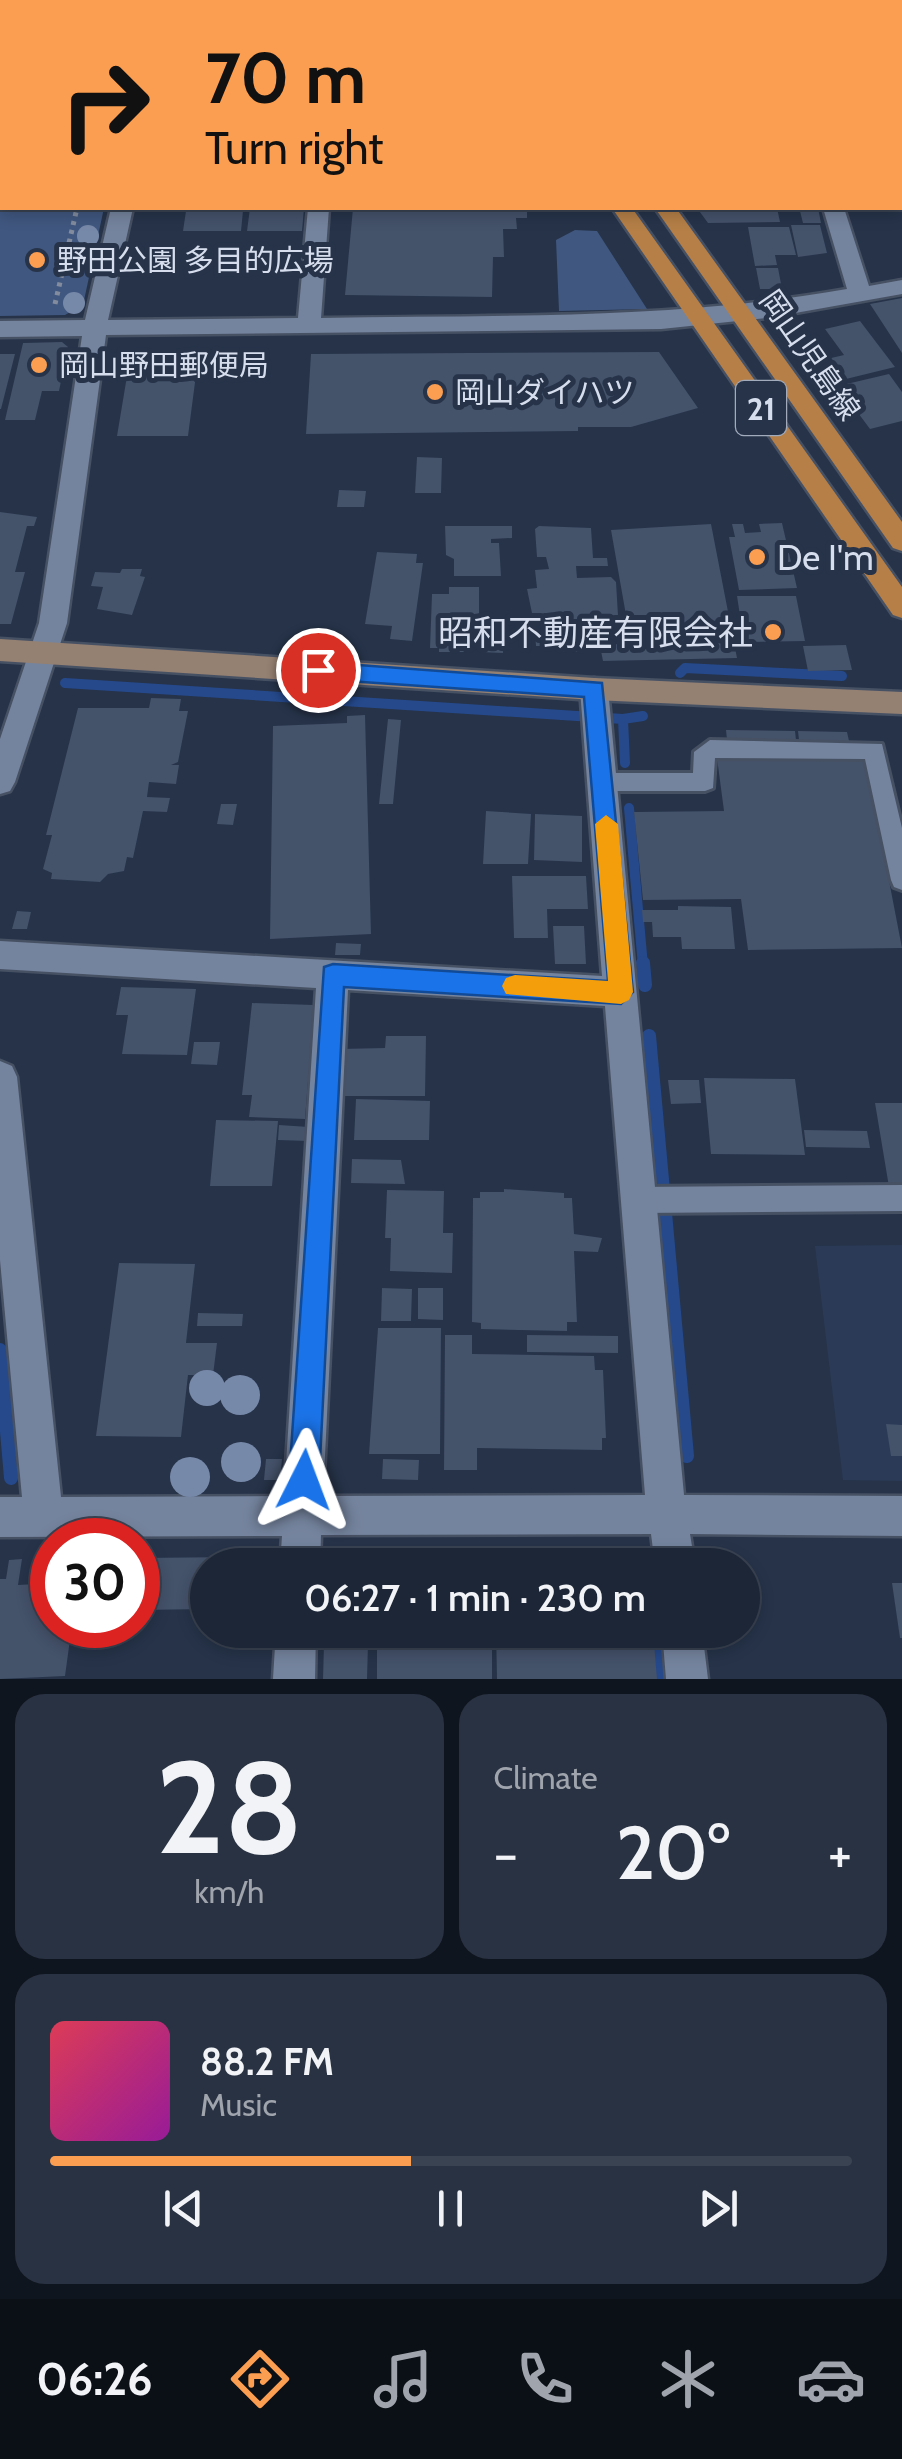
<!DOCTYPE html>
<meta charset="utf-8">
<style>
body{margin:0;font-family:Cabin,"Noto Sans JP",sans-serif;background:#293242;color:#f1f3f6;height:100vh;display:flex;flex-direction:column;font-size:38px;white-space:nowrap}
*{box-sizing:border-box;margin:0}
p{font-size:32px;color:#a0a5ad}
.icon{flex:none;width:55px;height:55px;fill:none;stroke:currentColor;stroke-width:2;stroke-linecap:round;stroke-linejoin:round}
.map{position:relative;height:1679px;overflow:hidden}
.sheet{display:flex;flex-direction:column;gap:15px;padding:15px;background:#0f151e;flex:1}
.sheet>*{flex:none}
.top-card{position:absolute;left:0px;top:0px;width:902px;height:210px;box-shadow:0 5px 15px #0003,0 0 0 2px #3a4352;background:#fb9e51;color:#111;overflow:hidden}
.speed{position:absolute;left:30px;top:1518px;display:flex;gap:20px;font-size:50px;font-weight:700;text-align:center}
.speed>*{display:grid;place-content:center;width:130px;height:130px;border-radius:50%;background:#1c2637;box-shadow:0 5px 15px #0003,0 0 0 2px #3a4352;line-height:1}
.speed .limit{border:15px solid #d22;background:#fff;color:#111}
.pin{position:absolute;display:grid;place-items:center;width:85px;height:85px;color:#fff;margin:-42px;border:5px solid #fff;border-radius:50%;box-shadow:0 2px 10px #0007}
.me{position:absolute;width:110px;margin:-55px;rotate:3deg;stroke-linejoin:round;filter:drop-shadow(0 0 8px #0008)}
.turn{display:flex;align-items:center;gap:35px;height:210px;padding:0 40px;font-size:45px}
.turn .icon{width:130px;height:130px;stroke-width:2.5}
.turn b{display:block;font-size:70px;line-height:85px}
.big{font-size:75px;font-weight:600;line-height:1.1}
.sheet .card{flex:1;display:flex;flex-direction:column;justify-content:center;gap:15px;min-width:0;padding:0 35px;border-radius:30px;background:#293242}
.sheet .dial{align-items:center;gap:0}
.dial b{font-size:130px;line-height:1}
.song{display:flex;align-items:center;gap:30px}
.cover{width:120px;height:120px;border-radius:15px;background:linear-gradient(135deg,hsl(350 70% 55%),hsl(300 70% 35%))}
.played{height:10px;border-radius:5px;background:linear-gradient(90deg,#fb9e51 45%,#3a4352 45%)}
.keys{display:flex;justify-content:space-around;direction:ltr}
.heat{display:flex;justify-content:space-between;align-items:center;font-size:55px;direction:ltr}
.sheet .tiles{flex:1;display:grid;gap:15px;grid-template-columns:1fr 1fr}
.card:last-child{grid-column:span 2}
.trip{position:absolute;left:190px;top:1548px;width:570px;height:100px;border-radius:50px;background:#1c2637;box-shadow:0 5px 15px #0003,0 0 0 2px #3a4352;font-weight:600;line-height:100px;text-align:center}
.tabs{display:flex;height:160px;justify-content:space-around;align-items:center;background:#0b0f16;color:#a0a5ad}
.tabs .icon{width:70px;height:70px}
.tabs .current{color:#fb9e51}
.tabs b{font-size:45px;color:#f1f3f6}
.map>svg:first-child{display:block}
.built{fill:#2b3b57}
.green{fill:#40577f}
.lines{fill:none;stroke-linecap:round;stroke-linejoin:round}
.stream-far1{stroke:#25498b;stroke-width:10}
.stream{stroke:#25498b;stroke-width:14}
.building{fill:#44526a}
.lane-casing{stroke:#475164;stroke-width:6}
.street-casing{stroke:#475164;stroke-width:5}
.secondary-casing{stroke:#475164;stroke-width:5}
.primary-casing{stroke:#475164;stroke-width:5}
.path{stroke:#828c9e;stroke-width:5;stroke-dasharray:4 5;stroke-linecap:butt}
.lane{fill:#75849e;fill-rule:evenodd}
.street{fill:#75849e;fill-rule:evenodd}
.secondary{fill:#958172;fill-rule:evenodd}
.primary{fill:#b57f47;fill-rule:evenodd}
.tree{fill:#7789a9}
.route{fill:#1a73e8;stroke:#114b97;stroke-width:2.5}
.slow{fill:#f59e0b}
.poi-dot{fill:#fb9e51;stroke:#263349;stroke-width:4}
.labels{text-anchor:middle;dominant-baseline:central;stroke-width:10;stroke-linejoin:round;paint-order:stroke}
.far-poi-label{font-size:30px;fill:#d6deed;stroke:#263349;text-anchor:start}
.far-street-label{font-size:30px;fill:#d6deed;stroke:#263349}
.shield{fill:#263349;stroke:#a1abbc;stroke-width:2.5}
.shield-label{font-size:32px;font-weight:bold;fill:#d6deed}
.poi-label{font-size:35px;fill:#d6deed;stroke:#263349;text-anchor:start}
</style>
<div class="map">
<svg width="902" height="1679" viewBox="0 0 902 1679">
<rect width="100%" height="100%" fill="#263349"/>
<!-- built -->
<path class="built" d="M902 1245V1481L843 1480 815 1246Z"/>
<!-- green -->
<path class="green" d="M0 53 2 208H104L83 305 65 315 0 316Z
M575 230 597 231 647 309 559 311 556 240Z"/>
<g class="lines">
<!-- stream-far1 -->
<path class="stream-far1" d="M680 673 685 668 842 676
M65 683 623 719 643 716
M623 719 625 763
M629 808 643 966"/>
<!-- stream -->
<path class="stream" d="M643 963 645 985
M649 1036 687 1456
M0 1350 11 1478
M657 1630 661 1679"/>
</g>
<!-- building -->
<path class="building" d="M250 208H304L302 231H247Z
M353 208H527V218H516L517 229H503L504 257H493L492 297 345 295Z
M697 208H777L780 222 708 223Z
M780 208H818L821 223H803L800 211Z
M186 211H243L241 231H183Z
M791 225H820L827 253 798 257Z
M748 227H789L796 255H775L777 265 755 266Z
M756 268H778L782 289H760Z
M902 298V353L870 304Z
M860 321 895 367 846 379 831 358 844 355 825 329Z
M62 342 68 347 59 391H42L35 420H5L23 343Z
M131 352H199L188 436H117Z
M659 352 698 408 631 427H578V431L306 434 311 354Z
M0 354H15L1 409H0Z
M889 374 902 392V421L870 429 838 386Z
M417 457 442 458 441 493H415Z
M339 490 366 491 364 507H337Z
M0 512 37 517 34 526H27L15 572H25L11 624H0Z
M782 523 797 588 739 590 729 537H735L732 524H743L745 533 761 532 759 524Z
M711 524 737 658 603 661 600 646 619 644 618 638H630L611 530Z
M445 526H512V538L491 539V543H499L501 576H454V559L446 555Z
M539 526 591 528 593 558H607L608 566H576L577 578 611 577 616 582 619 632 614 633 613 622 589 621 593 651 563 652 560 627 545 628 544 618H533L527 589 537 588 535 570 549 569 546 557H537L535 529Z
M377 552 417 554 416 563H423L412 641 390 639 392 626 365 624Z
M122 569H142L140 576 145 577 132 615 97 609 103 587 91 586 95 572 120 573Z
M449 587H479V615H502L503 653 480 652V646H469V652H439V648H430L432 594H449Z
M737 596H796L805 641 744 642Z
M535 631H555L556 646H536Z
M846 645 852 670 808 671 803 646Z
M151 698 181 699 179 711H188L178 762 171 765H179L176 784 149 782 147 797 170 798 167 812 143 811 133 858 127 857 124 871 108 874 100 882 51 879 52 873 43 869 52 835H46L78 708H149Z
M365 715 371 934 270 939 273 726 347 723V716Z
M388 719 401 720 393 804H379Z
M726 730 795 731 796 740H727Z
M798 731 847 732 849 741 799 740Z
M865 756 902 948 748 950 741 899 643 900 634 812 724 811 717 758Z
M221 804H237L233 825 217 824Z
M486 811 531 814 528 864H483Z
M535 814 582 816V862L534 860Z
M512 876H586L588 909H547L548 938H514Z
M678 906 731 907 735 949H682L681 937H653L652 922H643L642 910H678Z
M17 911 31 912 27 929H12Z
M553 926H584L586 964H555Z
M336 943 361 944 360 955H335Z
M121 987 196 989 187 1055 122 1054 128 1015H116Z
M252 1003 314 1005 305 1119 249 1117 252 1095H242Z
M386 1036H426L425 1096H338L340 1049 385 1048Z
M194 1042H220L217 1065 191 1064Z
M704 1078 795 1079 805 1155 711 1154Z
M668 1080H699L701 1103 671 1104Z
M356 1099 430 1101 429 1140H354Z
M875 1103H902V1187H889Z
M216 1120 278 1121 272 1186H210Z
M279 1125 309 1127 308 1141 278 1140Z
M804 1130 867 1131 870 1148 806 1147Z
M352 1159 401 1160 405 1184 351 1183Z
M504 1189 564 1193V1198H572L574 1234 602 1238 598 1252 574 1251 577 1322H567V1331L481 1329V1323L472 1322 473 1198H480V1192H504Z
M387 1190 444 1191 443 1233H453L452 1273 390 1271 391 1238H385Z
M119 1263 195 1264 186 1343H217L213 1375H188L181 1437 96 1436Z
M382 1288 412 1289 411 1321H381Z
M418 1288H443V1320L418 1319Z
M198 1313 243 1314 242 1326H197Z
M378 1328H441L440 1454H369Z
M445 1335H472V1354L594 1356 595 1370H603L606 1438H602V1450L477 1448V1470H444Z
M527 1335 618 1336V1353L527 1352Z
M886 1424 902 1425V1456H891Z
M266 1459H282L280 1480H264Z
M383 1459 419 1460 418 1480 382 1479Z
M237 1557V1565H208V1609L138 1610V1558Z
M22 1559 18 1585 36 1584 39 1563H52V1625H72L65 1676 0 1679V1579H6L9 1560Z
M892 1583H902V1638H900Z
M328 1630H370V1639L327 1638Z
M379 1630H485L486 1637 379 1636Z
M496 1630H653L657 1679H497Z
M324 1644H368L367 1679H323Z
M377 1645H492V1679H377Z"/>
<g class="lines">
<!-- lane casing -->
<g class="lane-casing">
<path id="lane" d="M710 740 882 744 902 828V890L894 887 891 880 865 759 715 758 713 788 705 791H603L595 788 592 782 595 776 603 773H693L694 752Z
M902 1185V1211L636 1213 627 1209 623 1200 627 1191 636 1187Z"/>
</g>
<!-- street casing -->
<g class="street-casing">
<path id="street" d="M111 208H133L108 320 298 318 308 208H329L321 318C497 315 673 320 847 289L823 208H844L869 286 902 280V294L767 318 661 329 106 335 67 623 15 782 10 791 0 794V739L39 623 82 336 0 337V321L85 320Z
M594 678 604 681 608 689 684 1495 902 1496V1536L690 1534 695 1565H655L651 1534 321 1535 320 1565H280L282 1536 0 1537V1497H22L0 1260V1061L12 1066 17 1077 61 1497 284 1496 316 988 0 969V941L602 976 580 689 584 681ZM348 990 605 1006 645 1495 323 1496Z
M276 1630H316L315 1679H273Z
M662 1630H702L708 1679H666Z"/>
</g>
<!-- secondary casing -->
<g class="secondary-casing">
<path id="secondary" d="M472 0H491L492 2H473Z
M517 0H585L516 2Z
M0 639 594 678 902 692V714L594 700 0 661Z"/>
</g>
<!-- primary casing -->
<g class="primary-casing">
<path id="primary" d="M0 25H2V37H0Z
M612 208H632L902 587V618L893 615Z
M655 208H676L902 522V551L893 548Z"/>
</g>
<!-- path -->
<path class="path" d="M55 304 77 208"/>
<!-- lane -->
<use href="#lane" class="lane"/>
<!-- street -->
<use href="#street" class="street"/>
<!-- secondary -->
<use href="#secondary" class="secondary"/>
<!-- primary -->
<use href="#primary" class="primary"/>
</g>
<!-- trees -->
<g class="tree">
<circle cx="88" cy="236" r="11"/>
<circle cx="74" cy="303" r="11"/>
<circle cx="207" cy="1388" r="18"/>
<circle cx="240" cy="1395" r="20"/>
<circle cx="241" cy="1462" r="20"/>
<circle cx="190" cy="1477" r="20"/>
</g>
<!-- route -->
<path class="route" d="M318 662 602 683 633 992 621 1004 344 987 319 1480 314 1491 304 1495 294 1491 289 1480 324 967 333 964 608 981 584 697 318 679 308 670Z"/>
<!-- slow -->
<path class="slow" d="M606 815 618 824 633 992 629 1000 621 1004 506 994 502 986 506 978 515 975 608 981 595 824Z"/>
<!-- markers -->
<g class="poi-dot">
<circle cx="37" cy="260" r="10"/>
<circle cx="39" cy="365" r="10"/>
<circle cx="435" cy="392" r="10"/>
<circle cx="757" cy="557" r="10"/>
<circle cx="773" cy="632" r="10"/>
</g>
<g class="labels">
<!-- far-poi labels -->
<g class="far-poi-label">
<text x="57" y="260">野田公園 多目的広場</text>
<text x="59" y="365">岡山野田郵便局</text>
<text x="455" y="392">岡山ダイハツ</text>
</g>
<!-- far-street labels -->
<g class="far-street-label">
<text transform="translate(810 355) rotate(55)">岡山児島線</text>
</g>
<!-- shield labels -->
<rect class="shield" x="736" y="381" width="50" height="54" rx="8"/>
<g class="shield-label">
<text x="761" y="408">21</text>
</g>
<!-- poi labels -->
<g class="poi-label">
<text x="777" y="557">De I'm</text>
<text x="753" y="632" text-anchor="end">昭和不動産有限会社</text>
</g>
</g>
</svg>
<div class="speed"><div class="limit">30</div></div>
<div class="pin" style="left:318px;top:670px;background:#d93025"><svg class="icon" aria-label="arrive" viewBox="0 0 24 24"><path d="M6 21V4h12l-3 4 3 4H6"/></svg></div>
<svg class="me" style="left:304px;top:1480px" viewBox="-20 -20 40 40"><path d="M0-17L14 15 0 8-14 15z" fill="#1a73e8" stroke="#fff" stroke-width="4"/></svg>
<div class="trip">06:27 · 1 min · 230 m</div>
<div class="top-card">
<div class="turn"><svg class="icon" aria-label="right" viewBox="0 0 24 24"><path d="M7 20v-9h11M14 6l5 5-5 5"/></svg><div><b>70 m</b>Turn right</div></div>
</div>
</div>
<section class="sheet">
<div class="tiles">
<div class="card dial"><b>28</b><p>km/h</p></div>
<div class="card"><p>Climate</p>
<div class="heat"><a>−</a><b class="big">20°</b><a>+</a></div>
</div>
<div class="card">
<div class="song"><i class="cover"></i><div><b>88.2 FM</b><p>Music</p></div></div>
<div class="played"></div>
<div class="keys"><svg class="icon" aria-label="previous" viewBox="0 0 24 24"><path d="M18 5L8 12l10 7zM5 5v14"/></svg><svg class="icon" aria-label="pause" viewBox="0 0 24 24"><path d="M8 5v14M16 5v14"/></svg><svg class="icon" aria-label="next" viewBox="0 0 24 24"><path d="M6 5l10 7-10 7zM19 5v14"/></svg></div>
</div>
</div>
</section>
<nav class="tabs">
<b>06:26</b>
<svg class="icon current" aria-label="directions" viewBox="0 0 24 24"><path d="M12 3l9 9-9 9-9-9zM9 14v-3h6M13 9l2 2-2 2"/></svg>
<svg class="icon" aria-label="music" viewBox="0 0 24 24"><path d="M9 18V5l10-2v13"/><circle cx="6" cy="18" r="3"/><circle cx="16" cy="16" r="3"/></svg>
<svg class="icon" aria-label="phone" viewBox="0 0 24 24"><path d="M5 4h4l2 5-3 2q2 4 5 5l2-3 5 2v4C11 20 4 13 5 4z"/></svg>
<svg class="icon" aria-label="climate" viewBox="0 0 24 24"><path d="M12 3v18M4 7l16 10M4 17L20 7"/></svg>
<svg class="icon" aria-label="car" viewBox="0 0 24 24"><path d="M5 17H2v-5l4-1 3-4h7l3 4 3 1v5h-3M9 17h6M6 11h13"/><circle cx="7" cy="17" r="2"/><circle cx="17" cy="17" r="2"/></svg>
</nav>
